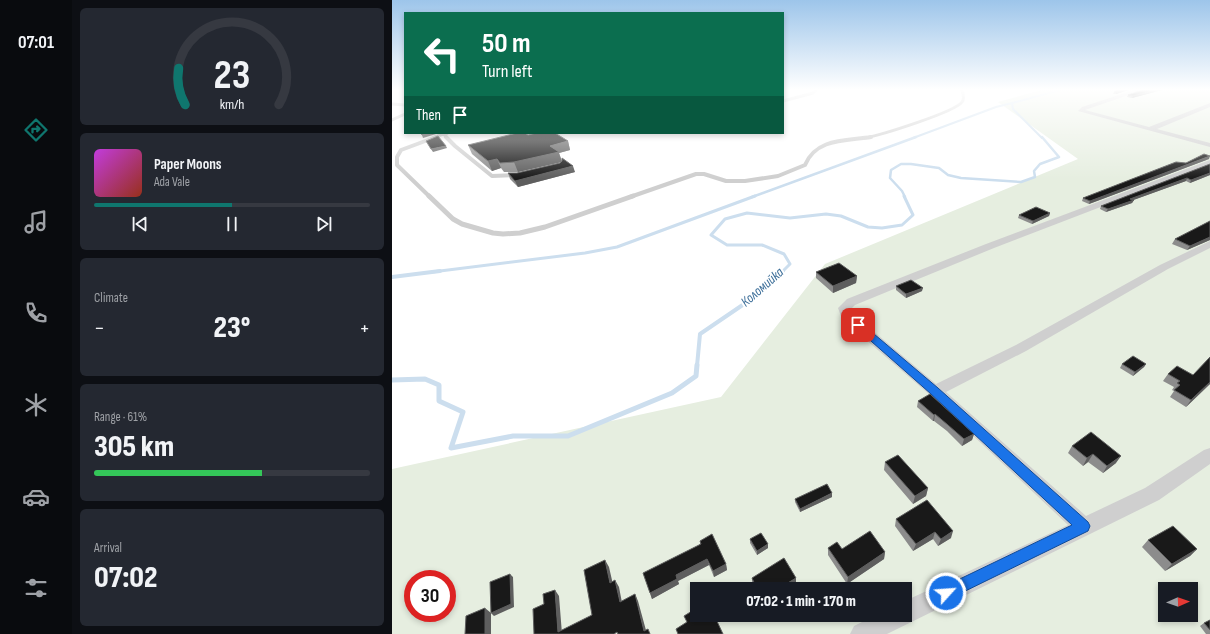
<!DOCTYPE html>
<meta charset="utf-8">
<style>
body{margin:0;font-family:"Sofia Sans Condensed",sans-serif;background:#242831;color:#f1f3f6;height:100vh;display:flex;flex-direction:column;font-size:15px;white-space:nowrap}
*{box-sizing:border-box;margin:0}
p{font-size:13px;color:#9ea1a6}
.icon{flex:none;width:22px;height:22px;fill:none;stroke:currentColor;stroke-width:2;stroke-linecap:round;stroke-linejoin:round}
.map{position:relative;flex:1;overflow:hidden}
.drawer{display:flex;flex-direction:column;gap:8px;padding:8px;background:#0d0f14;width:320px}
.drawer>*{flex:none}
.guide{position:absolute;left:12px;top:12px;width:380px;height:122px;border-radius:0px;box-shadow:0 2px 6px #0003;background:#0b6e4f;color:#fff;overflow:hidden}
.needle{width:26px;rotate:88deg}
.fabs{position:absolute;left:766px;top:582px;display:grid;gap:8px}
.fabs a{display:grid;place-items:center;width:40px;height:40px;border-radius:0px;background:#171b24;box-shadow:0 2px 6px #0003;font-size:20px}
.speed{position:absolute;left:12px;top:570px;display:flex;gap:8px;font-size:20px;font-weight:700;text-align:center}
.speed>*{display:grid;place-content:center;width:52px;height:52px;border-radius:50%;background:#171b24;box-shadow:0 2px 6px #0003;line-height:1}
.speed .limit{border:6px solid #d22;background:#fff;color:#111}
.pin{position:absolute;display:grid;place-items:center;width:34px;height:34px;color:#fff;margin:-17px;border-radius:8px;box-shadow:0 2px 6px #0006}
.me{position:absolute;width:44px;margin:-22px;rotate:64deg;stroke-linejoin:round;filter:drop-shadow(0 0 3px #0008)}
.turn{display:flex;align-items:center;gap:14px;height:84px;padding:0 12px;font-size:18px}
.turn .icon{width:52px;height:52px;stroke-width:2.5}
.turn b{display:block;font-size:28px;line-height:34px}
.then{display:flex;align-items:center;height:38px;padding:0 12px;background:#0003;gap:8px;font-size:15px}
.big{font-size:30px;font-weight:800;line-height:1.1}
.drawer .card{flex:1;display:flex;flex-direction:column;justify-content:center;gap:6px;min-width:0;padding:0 14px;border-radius:6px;background:#242831}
.drawer .dial{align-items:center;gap:0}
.dial svg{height:104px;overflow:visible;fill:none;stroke:#363941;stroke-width:7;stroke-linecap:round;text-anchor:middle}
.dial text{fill:#f1f3f6;stroke:none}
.song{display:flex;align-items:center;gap:12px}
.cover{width:48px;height:48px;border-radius:6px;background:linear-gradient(135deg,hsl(290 70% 55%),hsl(10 70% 35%))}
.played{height:4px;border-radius:2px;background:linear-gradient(90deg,#0f766e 50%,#363941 50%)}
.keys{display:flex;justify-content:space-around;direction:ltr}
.heat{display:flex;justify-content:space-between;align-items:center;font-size:22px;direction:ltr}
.charge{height:6px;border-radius:3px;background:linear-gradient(90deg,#34c759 61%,#363941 0)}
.trip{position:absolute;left:298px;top:582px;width:222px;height:40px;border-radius:0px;background:#171b24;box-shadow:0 2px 6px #0003;font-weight:800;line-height:40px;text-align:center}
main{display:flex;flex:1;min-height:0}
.tab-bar{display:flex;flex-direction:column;width:72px;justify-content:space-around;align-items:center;background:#090b0e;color:#9ea1a6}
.tab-bar .icon{width:28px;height:28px}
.tab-bar .selected{color:#0f766e}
.tab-bar b{font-size:18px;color:#f1f3f6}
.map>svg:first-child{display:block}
.green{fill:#e6eee0;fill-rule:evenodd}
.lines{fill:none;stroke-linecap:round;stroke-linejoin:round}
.stream-far4{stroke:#ccdeee;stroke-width:2}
.stream-far3{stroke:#ccdeee;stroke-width:2.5}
.stream-far2{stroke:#ccdeee;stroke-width:3}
.stream-far1{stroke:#ccdeee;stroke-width:4}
.stream{stroke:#ccdeee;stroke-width:5}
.lane-far2{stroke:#cfcfcf;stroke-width:3}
.lane-far1{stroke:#cfcfcf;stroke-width:4}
.lane{stroke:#cfcfcf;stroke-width:5}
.street{fill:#cfcfcf;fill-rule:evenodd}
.wall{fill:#8c8c8c}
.shaded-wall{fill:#5e5e5e}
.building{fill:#191919;stroke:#5e5e5e}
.route{fill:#1a73e8;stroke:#114b97}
.labels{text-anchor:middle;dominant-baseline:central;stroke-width:4;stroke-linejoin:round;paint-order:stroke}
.water-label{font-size:14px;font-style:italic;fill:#3b6d98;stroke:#fff}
</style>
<main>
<nav class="tab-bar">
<b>07:01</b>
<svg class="icon selected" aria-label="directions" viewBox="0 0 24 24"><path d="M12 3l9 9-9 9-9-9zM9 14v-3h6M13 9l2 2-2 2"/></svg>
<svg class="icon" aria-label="music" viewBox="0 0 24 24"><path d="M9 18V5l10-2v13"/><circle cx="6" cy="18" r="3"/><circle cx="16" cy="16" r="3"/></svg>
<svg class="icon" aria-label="phone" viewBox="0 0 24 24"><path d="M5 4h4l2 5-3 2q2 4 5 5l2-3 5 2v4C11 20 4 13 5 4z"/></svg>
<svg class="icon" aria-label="climate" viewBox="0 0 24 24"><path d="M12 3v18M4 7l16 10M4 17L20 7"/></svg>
<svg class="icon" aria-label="car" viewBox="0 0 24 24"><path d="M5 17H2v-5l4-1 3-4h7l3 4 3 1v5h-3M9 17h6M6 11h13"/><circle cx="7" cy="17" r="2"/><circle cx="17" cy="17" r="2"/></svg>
<svg class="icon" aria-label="filters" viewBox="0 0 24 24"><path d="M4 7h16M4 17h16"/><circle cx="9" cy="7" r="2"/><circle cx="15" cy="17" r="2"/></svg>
</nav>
<section class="drawer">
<div class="card dial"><svg viewBox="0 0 100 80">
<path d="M14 69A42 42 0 1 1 86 69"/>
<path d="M14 69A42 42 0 0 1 9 41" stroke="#0f766e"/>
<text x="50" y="56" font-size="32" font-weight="700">23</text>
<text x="50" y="72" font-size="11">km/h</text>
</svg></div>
<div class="card">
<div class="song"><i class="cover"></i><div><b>Paper Moons</b><p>Ada Vale</p></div></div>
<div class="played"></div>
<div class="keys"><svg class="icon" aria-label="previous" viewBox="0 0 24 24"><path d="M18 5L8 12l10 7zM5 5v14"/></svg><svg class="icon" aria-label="pause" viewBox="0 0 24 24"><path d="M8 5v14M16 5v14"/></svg><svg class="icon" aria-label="next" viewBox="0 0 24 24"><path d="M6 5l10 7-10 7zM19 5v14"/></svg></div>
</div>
<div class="card"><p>Climate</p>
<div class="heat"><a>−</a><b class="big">23°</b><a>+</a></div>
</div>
<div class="card"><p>Range · 61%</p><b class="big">305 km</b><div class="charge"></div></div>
<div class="card"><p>Arrival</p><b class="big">07:02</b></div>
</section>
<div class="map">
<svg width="818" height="634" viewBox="0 0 818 634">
<rect width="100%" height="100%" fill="#fff"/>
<!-- green -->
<path class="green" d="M649 90H818V634H0V469L329 397 433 264 686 159 606 102ZM21 579H55V613H21ZM305 589H513V615H305ZM773 589H799V615H773Z"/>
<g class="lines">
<!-- stream-far4 -->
<path class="stream-far4" d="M521 138 604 107 620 103
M650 138 621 109 620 103 668 90"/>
<!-- stream-far3 -->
<path class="stream-far3" d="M360 197 524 137
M513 197 510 191 498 178 499 170 509 164H519L547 168 556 175 569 178 629 182 643 177 642 171 648 164 667 157 650 137"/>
<!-- stream-far2 -->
<path class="stream-far2" d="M40 272 193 253 225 247 363 196
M390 272 398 264 392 254 370 245H335L319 235 333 219 355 213 398 218 434 214 449 216 476 227 490 228 510 225 521 215 512 196"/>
<!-- stream-far1 -->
<path class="stream-far1" d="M0 277 48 271
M305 366 308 334 355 302 391 271"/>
<!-- stream -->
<path class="stream" d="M0 380 33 379 47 385V401L71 412 59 448 121 436H176L280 393 304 376 305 365"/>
<!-- lane-far2 -->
<path class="lane-far2" d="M391 101 421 93 424 90
M0 104 13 105
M0 120 13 114
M51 133 55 138
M41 138 51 134
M473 138C489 135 563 112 570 102 573 99 571 94 570 90"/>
<!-- lane-far1 -->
<path class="lane-far1" d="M54 137 63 146 100 176 125 175
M38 197 5 165V157L9 150 44 137
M238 197 304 174H312L334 181H353L386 176 413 165C424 138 454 141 479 137"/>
<!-- lane -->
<path class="lane" d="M37 196 61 219 70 224 101 233 111 234 128 233 153 227 241 196"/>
<!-- street -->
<path class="street" d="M742 90H751L693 110 757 127 818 103V107L765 129 818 143V147L686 111 690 107Z
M48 133H58L54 136H48Z
M818 160V165L602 248 463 305 459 309 461 314 544 384 624 345 768 265 818 241V248L776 269 634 351 554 392 694 516 753 488 812 450 818 448V464L767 500 495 634H458L462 626 484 615H513V601L676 525 538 395 450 319 446 308 455 299 594 244Z"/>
</g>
<!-- wall -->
<path class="wall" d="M726 90H737L724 94H721L722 92Z
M750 90H770L740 98 735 97 736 95Z
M136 135 176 141 178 150 167 153 170 161 183 172 126 187 118 179 116 173H125L168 163 169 162 126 172H112L109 168 100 171 80 154 76 145Z
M817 159 697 204 690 201 691 198 794 163Z
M818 164V175L798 183 794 181 741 200H742L740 203 714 212 708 209 709 206Z
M658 213 657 216 640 224 626 218 627 215Z
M818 221V240L795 250 780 244 783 239Z
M424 272 465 276 464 283 441 293 424 278Z
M504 286 530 291 514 298 504 290Z
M730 364H754L752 367 741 376 728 368Z
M776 374 818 384 794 407 778 397 782 391 780 390 782 387 771 381Z
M526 401 582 434 580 440 570 446 555 431 542 421H541L525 407Z
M680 446 724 463 711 473 696 462 691 466 676 453Z
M493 462 536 488 534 496 521 504 492 470Z
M440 497 408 512 403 502V499Z
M535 500 559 538 546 546 541 539 521 551 503 526 504 519Z
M358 539 376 548 365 555 358 543Z
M756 540 805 549 798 556 773 571 750 547Z
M308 541 334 564 335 570 322 577 317 565 286 581 287 584 260 599 258 593 308 544Z
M436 548 450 549 493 552 492 559 455 584 436 555Z
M360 578 404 585 397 589H362L360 585Z
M818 620V634H814L808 626 812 623Z"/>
<!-- shaded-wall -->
<path class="shaded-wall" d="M731 90H737L724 94V92Z
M763 90H770L740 98 741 96Z
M37 133H43L44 134 31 138 30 135Z
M176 141 178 150 167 153 170 162 126 172 122 162 158 146Z
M54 146 55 148 41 152 39 149Z
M818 156 817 159 697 204 698 201Z
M105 159 109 168 100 171 96 161Z
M181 166 183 172 126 187 123 181Z
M818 173V175L798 183 799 180Z
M795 178 794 181 736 202 738 199Z
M742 200 740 203 714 212 716 209Z
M658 213 657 216 640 224 641 221Z
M818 237V240L795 250 798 246Z
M465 276 464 283 441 293V286Z
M531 288 530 291 514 298V294Z
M754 364 752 367 741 376 743 372Z
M818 382V384L794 407 799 400Z
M543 414 542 421H541L542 415Z
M582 434 580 440 570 446 572 439Z
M701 454 696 462 691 466 695 458Z
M729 456 724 463 711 473 715 466Z
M536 488 534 496 521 504 523 496Z
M440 493V497L408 512V509Z
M561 531 559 538 546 546 549 539Z
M543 532 541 539 521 551 524 544Z
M376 544V548L365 555V551Z
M805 549 798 556 773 571 780 564Z
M493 552 492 559 455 584 456 577Z
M315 559 317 565 286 581 287 584 260 599 258 593 284 575Z
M213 560 217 567 222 589 218 583Z
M334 564 335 570 322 577 321 571Z
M118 574 121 577 122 607 102 616 99 613Z
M404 578V585L397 589H386Z
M223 580 227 587 231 608 228 602Z
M163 590 167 596 170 634 166 632Z
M243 594 246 601 255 634 252 631Z
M93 608 99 613V634H93Z"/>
<!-- building -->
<path class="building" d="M726 90H731L724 92H722Z
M750 90H763L741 96 736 95Z
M28 133H37L30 135Z
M125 133H133L136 135 144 133H163L176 141 158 146 167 152 122 162 108 163 105 159 96 161 76 145Z
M46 136 54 146 39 149 34 141Z
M812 154 818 156 698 201 691 198 784 162 794 163Z
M170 158 181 166 123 181 116 173H125L168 163 170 161Z
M818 164V173L799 180 795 178 738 199 742 200 716 209 709 206Z
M644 207 658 213 641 221 627 215Z
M818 221V237L798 246 783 239Z
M447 263 465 276 441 286 424 272Z
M519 280 531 288 514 294 504 286Z
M741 356 754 364 743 372 730 364Z
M818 357V382L799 400 782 390 788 385 785 383 788 381 776 374 785 366 801 375Z
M538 394 582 434 572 439 556 425 543 414 542 415 526 401Z
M699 432 729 456 715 466 701 454 695 458 680 446Z
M506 455 536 488 523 496 493 462Z
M435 484 440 493 408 509 403 499Z
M535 500 561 531 549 539 543 532 524 544 504 519Z
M781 526 805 549 780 564 756 540Z
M478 531 493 552 456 577 436 548 445 542 450 549Z
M369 533 376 544 365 551 358 539Z
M320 534 334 564 321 571 315 559 284 575 285 579 258 593 251 573 309 544 308 541Z
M392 558 404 578 386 589H365L360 578Z
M213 560 218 583 223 580 228 602 243 594 252 631 256 629 258 634H226L225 632 222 634H142L141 609 152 604 151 594 163 590 166 632 200 615 192 570Z
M118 574 119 604 99 613 98 582Z
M93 608V634H73L74 616Z
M305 608V615H322L331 634H286L284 629 295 622 292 616Z
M818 620V630L812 623Z"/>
<!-- sky -->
<linearGradient id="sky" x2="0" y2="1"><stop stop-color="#9dc5ea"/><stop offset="0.5" stop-color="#fff"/><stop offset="1" stop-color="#fff" stop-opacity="0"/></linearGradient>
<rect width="818" height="179" fill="url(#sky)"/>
<!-- route -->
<path class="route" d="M466 322 469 323 546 388 696 522 698 526 696 531 559 598 554 601 549 598 546 593 549 588 680 525 539 394 463 327 461 325Z"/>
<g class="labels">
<!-- water labels -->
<g class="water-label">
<text transform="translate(370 287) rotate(-41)">Коломийка</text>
</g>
</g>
</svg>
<div class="fabs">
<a><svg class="needle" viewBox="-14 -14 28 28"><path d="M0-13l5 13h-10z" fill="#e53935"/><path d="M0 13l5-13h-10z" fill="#9ea1a6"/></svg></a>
</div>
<div class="speed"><div class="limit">30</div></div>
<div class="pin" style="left:466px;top:325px;background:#d93025"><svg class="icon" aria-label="arrive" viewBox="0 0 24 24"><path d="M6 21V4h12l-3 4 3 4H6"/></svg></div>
<svg class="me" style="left:554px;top:593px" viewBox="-20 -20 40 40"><circle r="17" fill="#1a73e8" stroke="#fff" stroke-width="3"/><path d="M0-11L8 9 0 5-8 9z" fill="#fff"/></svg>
<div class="trip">07:02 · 1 min · 170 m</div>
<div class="guide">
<div class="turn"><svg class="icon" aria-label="left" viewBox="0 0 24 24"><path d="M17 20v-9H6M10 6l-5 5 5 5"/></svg><div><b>50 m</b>Turn left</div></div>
<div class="then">Then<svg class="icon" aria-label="arrive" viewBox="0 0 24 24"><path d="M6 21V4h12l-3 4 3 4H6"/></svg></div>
</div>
</div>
</main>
